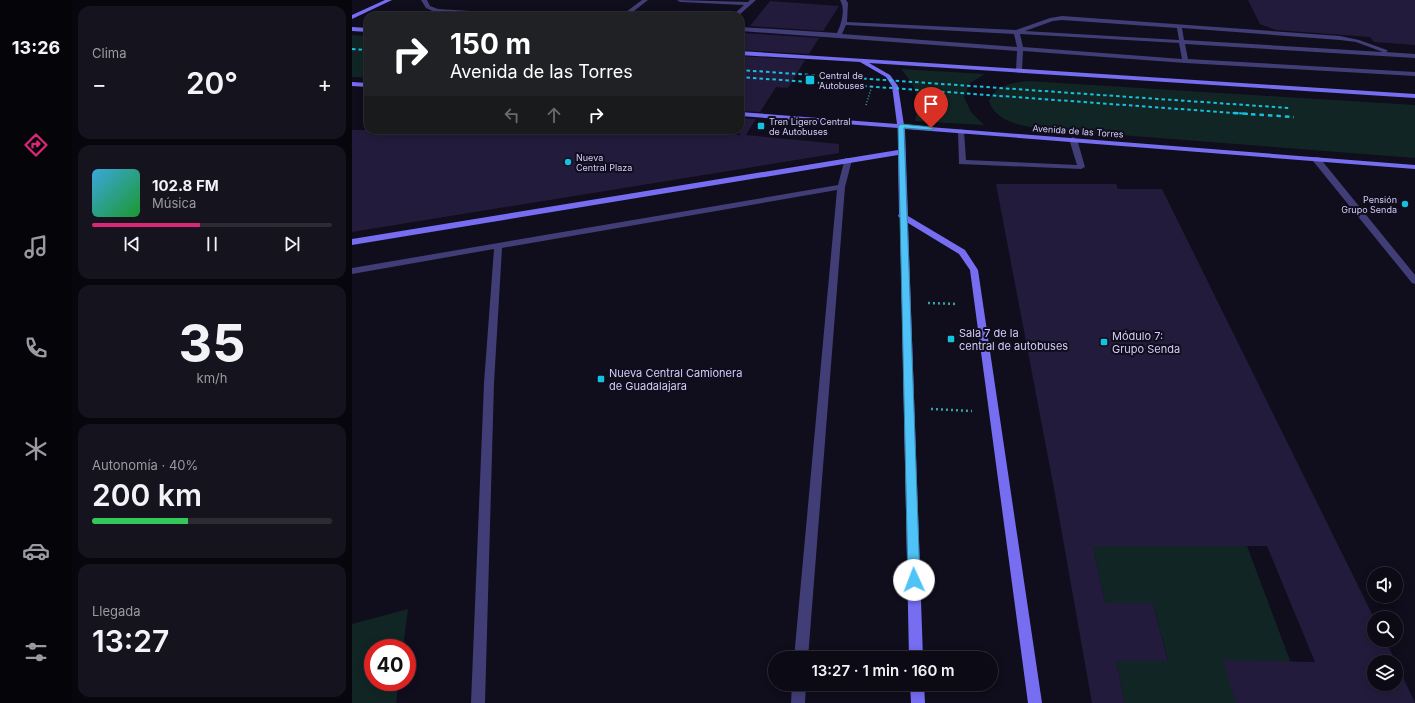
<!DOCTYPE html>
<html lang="es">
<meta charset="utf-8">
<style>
body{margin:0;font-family:Inter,sans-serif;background:#15131e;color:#f1f3f6;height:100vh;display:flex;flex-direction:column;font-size:15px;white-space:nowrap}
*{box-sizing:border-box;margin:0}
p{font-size:13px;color:#9a9aa0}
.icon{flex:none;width:22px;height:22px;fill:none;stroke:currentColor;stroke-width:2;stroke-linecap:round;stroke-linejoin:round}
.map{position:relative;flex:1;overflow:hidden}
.details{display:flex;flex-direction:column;gap:6px;padding:6px;background:#07060c;width:280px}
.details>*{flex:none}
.top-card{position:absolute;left:12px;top:12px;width:380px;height:122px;border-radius:12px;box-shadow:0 2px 10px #0003,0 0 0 1px #2c2b34;background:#202124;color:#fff;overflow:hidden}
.buttons{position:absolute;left:1015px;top:567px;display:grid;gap:8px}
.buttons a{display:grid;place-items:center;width:36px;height:36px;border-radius:50%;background:#0c0a15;box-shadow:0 2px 10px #0003,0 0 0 1px #2c2b34;font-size:20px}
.speed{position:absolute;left:12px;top:639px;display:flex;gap:8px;font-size:20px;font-weight:700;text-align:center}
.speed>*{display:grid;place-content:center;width:52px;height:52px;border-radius:50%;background:#0c0a15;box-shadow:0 2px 10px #0003,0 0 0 1px #2c2b34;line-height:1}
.speed .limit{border:6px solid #d22;background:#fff;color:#111}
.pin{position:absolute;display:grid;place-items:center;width:34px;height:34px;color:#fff;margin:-41px -17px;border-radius:50% 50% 50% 0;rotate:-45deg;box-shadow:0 0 4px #0007}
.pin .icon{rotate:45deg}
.me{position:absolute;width:44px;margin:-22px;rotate:358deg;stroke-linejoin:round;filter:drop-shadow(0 0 3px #0008)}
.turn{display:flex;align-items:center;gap:14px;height:84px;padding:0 20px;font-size:18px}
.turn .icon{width:52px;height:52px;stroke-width:2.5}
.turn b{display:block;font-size:28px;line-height:34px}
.lanes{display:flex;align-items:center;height:38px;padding:0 20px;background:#0003;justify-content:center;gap:20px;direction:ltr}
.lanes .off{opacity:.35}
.big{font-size:30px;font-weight:600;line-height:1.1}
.details .widget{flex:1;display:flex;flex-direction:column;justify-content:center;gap:6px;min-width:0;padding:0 14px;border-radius:12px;background:#15131e}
.details .dial{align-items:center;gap:0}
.dial b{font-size:52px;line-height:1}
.song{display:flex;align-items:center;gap:12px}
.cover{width:48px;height:48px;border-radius:6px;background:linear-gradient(135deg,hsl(200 70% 55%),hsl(130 70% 35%))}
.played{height:4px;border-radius:2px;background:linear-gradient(90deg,#db2777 45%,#2c2b34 45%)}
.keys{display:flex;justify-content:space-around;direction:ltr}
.heat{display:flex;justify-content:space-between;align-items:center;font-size:22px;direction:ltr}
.charge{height:6px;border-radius:3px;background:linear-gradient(90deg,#34c759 40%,#2c2b34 0)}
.trip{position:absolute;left:416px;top:651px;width:230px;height:40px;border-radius:20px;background:#0c0a15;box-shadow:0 2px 10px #0003,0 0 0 1px #2c2b34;font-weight:600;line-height:40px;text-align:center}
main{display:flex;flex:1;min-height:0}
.dock{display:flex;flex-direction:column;width:72px;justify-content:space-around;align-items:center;background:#050408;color:#9a9aa0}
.dock .icon{width:28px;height:28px}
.dock .current{color:#db2777}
.dock b{font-size:18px;color:#f1f3f6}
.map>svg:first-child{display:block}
.green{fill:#112525}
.building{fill:#231b3b}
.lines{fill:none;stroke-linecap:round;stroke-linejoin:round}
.path-far1{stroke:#38a3a0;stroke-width:1.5;stroke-dasharray:1 2;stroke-linecap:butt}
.path{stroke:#38a3a0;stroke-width:2.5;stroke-dasharray:2 3;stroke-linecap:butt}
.lane{fill:#413d76;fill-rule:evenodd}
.secondary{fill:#766df1;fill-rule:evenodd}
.rail-far1{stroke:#16c1dd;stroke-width:2;stroke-dasharray:3.5 3;stroke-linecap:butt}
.rail{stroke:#16c1dd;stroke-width:2.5;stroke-dasharray:4.5 4;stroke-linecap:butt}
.route{fill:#4fc3f7;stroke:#337fa1}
.poi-dot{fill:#16c1dd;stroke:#100d1c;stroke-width:1.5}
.labels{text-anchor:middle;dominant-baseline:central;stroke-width:4;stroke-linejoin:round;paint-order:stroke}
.far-poi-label{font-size:9px;fill:#d4cdfa;stroke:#100d1c;text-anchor:start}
.far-street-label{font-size:9px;fill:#d4cdfa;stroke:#100d1c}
.poi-label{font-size:11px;fill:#d4cdfa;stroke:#100d1c;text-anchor:start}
</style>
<main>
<nav class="dock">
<b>13:26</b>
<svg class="icon current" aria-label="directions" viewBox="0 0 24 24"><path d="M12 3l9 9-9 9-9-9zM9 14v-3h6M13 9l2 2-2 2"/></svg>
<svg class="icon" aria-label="music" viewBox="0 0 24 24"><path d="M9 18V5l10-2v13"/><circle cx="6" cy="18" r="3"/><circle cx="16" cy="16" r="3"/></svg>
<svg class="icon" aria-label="phone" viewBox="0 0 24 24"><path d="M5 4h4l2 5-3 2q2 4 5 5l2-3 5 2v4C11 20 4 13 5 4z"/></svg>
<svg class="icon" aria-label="climate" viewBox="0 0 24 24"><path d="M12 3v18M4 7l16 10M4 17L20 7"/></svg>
<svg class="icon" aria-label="car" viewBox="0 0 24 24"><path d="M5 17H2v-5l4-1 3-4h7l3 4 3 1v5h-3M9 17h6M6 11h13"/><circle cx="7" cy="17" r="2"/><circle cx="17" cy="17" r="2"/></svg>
<svg class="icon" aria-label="filters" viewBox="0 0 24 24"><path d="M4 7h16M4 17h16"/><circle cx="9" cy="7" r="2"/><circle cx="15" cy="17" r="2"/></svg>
</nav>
<section class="details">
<div class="widget"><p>Clima</p>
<div class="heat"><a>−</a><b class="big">20°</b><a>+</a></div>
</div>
<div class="widget">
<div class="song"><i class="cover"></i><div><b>102.8 FM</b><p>Música</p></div></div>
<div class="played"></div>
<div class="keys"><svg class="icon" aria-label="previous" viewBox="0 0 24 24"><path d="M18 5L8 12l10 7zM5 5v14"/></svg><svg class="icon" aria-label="pause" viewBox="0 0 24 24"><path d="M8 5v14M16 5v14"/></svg><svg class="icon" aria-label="next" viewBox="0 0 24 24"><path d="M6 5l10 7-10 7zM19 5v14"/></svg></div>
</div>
<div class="widget dial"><b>35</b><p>km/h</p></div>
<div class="widget"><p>Autonomía · 40%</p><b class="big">200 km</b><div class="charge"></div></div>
<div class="widget"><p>Llegada</p><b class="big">13:27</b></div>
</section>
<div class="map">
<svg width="1063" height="703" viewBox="0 0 1063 703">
<rect width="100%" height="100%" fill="#100d1c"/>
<!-- green -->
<path class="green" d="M0 35 16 36V78L0 77Z
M549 69 633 74 618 83 612 97 619 112 632 125 563 121C570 98 564 87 549 69Z
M675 81 1063 105V158L691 129C671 126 644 123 637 101 643 85 659 83 675 81Z
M741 546H895L954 703H773L764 661 816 660 801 603H753Z
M56 609 51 648H21V682H47L44 703H0V624Z"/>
<!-- building -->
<path class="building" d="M896 0H1063V45L1022 42 1018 37 924 30 908 24Z
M418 1 487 6 471 31 398 26Z
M392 33 467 38 457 54 388 50V38Z
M388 56 453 60 436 88 424 87 408 112 388 111Z
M388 118 404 119 394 135 487 144V153L0 232V130H334L388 135Z
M644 184H764L766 189H810L1022 618V640H1033L1044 662H1022V684H1044V662L1063 703H884L871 660 963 662 915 546H741L753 603H801L816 661H764L773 703H740L703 494Z"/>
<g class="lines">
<!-- path-far1 -->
<path class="path-far1" d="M514 105 519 89"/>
<!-- path -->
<path class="path" d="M576 303 605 304
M579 409 620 411"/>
<!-- lane -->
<path class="lane" d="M69 0H75L78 6 86 9 166 14 169 16 85 13 74 8Z
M290 0H296L282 11 343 14 346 16 274 14V12Z
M325 0 396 2 398 0H404L386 16H380L392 5 328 2Z
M488 0H494L496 3 495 22 664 30 698 18 710 16 988 36 1007 40 1035 50 1036 51 1034 52 1063 54V58L833 44 836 59 1063 72V76L833 63 671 51 670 70 667 72 664 70 665 51 388 31V27L485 33C489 25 494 9 488 0ZM710 20 825 28 827 40 673 31 701 21ZM494 25 662 34 665 47 490 34ZM830 28 988 40 1004 42 1031 52 832 40ZM668 34 827 43 830 59 671 47Z
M609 129 612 131 614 160 725 165 717 139 721 137 725 139 733 167 729 169 607 164 606 131Z
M961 157H967L1063 275V284L1060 283 961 161Z
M493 158H499L500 160 493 187 456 658H442L485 190 150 248 142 383 133 703H119L132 383 142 249 0 274V268L486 185Z
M440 684H454L453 703H439Z"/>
<!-- secondary -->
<path class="secondary" d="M33 0H40L0 19V15Z
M0 27 16 28V32L0 31Z
M388 51 1063 94V98L517 63 538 75 546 86 552 125 1063 165V169L553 129 556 216 613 250 626 270 690 703H676L618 270 607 254 556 223 571 658H557L548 218 546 216 547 214 546 155 0 245V239L546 150V128L388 116V112L545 124 540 86 534 77 508 62 388 55Z
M0 82 16 83V87L0 86Z
M558 684H572L573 703H559Z"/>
<!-- rail-far1 -->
<path class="rail-far1" d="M0 49 16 50
M388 70 937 108
M388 77 896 114"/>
<!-- rail -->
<path class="rail" d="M882 113 942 117"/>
</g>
<!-- route -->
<path class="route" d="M549 124 579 127 582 128 579 130 552 128 568 580 566 584 562 585 558 584 556 580 546 126Z"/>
<!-- markers -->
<g class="poi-dot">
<rect x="453" y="75" width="10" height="10" rx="2"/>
<rect x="405" y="122" width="8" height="8" rx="2"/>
<circle cx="216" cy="162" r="4"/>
<circle cx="1053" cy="204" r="4"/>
<rect x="595" y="335" width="8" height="8" rx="2"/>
<rect x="748" y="338" width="8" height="8" rx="2"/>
<rect x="245" y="375" width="8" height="8" rx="2"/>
</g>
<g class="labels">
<!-- far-poi labels -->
<g class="far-poi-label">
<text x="467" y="75">Central de<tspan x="467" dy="10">Autobuses</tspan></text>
<text x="417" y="121">Tren Ligero Central<tspan x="417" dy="10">de Autobuses</tspan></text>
<text x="224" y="157">Nueva<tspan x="224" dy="10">Central Plaza</tspan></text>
<text x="1045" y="199" text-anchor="end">Pensión<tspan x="1045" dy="10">Grupo Senda</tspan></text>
</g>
<!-- far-street labels -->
<g class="far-street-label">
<text transform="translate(726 131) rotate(4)">Avenida de las Torres</text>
</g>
<!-- poi labels -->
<g class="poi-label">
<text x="607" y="333">Sala 7 de la<tspan x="607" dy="13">central de autobuses</tspan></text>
<text x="760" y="336">Módulo 7:<tspan x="760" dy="13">Grupo Senda</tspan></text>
<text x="257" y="373">Nueva Central Camionera<tspan x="257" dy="13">de Guadalajara</tspan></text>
</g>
</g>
</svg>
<div class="buttons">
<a><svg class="icon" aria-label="sound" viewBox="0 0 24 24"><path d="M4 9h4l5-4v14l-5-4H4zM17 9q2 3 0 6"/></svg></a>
<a><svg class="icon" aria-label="search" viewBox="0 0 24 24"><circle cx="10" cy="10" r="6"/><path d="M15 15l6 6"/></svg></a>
<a><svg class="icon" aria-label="layers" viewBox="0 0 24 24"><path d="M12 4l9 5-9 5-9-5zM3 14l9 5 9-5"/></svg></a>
</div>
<div class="speed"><div class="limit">40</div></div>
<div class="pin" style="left:579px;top:128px;background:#d93025"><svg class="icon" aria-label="arrive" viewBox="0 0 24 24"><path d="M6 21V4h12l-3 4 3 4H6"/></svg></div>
<svg class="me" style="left:562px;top:580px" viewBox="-20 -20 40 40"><circle r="19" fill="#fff"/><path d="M0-13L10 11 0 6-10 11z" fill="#4fc3f7"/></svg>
<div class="trip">13:27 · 1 min · 160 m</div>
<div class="top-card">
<div class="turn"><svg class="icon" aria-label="right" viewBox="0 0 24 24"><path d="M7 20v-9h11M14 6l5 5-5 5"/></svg><div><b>150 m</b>Avenida de las Torres</div></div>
<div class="lanes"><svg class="icon off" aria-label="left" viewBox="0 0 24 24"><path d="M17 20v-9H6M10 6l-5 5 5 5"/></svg><svg class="icon off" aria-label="ahead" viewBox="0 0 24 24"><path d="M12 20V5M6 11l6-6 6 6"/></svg><svg class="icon" aria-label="right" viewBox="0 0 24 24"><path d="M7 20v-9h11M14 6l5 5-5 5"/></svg></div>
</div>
</div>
</main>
